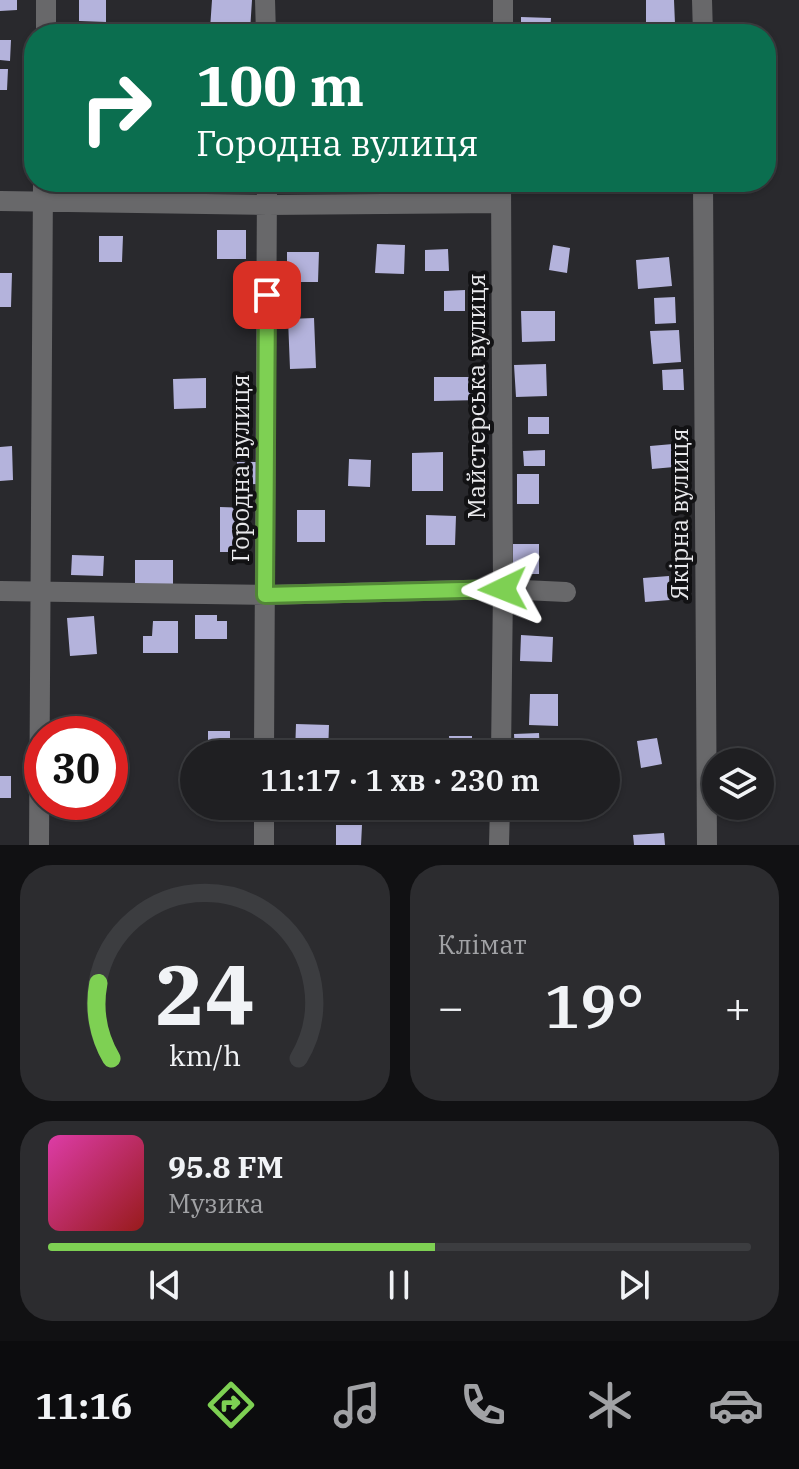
<!DOCTYPE html>
<html lang="uk">
<meta charset="utf-8">
<style>
body{margin:0;font-family:"IBM Plex Serif",serif;background:#2c2c2f;color:#f1f3f6;height:100vh;display:flex;flex-direction:column;font-size:30px;white-space:nowrap}
*{box-sizing:border-box;margin:0}
p{font-size:26px;color:#a1a2a5}
.icon{flex:none;width:44px;height:44px;fill:none;stroke:currentColor;stroke-width:2;stroke-linecap:round;stroke-linejoin:round}
.map{position:relative;height:845px;overflow:hidden}
.sheet{display:flex;flex-direction:column;gap:20px;padding:20px;background:#111113;flex:1}
.sheet>*{flex:none}
.hud{position:absolute;left:24px;top:24px;width:752px;height:168px;border-radius:32px;box-shadow:0 2px 6px #0004,0 0 0 2px #3c3d40;background:#0b6e4f;color:#fff;overflow:hidden}
.buttons{position:absolute;left:702px;top:748px;display:grid;gap:16px}
.buttons a{display:grid;place-items:center;width:72px;height:72px;border-radius:50%;background:#1f1f22;box-shadow:0 2px 6px #0004,0 0 0 2px #3c3d40;font-size:40px}
.speed{position:absolute;left:24px;top:716px;display:flex;gap:16px;font-size:40px;font-weight:700;text-align:center}
.speed>*{display:grid;place-content:center;width:104px;height:104px;border-radius:50%;background:#1f1f22;box-shadow:0 2px 6px #0004,0 0 0 2px #3c3d40;line-height:1}
.speed .limit{border:12px solid #d22;background:#fff;color:#111}
.pin{position:absolute;display:grid;place-items:center;width:68px;height:68px;color:#fff;margin:-34px;border-radius:16px;box-shadow:0 4px 12px #0006}
.me{position:absolute;width:88px;margin:-44px;rotate:268deg;stroke-linejoin:round;filter:drop-shadow(0 0 6px #0008)}
.turn{display:flex;align-items:center;gap:28px;height:168px;padding:0 40px;font-size:36px}
.turn .icon{width:104px;height:104px;stroke-width:2.5}
.turn b{display:block;font-size:56px;line-height:68px}
.big{font-size:60px;font-weight:600;line-height:1.1}
.sheet .card{flex:1;display:flex;flex-direction:column;justify-content:center;gap:12px;min-width:0;padding:0 28px;border-radius:32px;background:#2c2c2f}
.sheet .dial{align-items:center;gap:0}
.dial svg{height:208px;overflow:visible;fill:none;stroke:#3c3d40;stroke-width:7;stroke-linecap:round;text-anchor:middle}
.dial text{fill:#f1f3f6;stroke:none}
.song{display:flex;align-items:center;gap:24px}
.cover{width:96px;height:96px;border-radius:12px;background:linear-gradient(135deg,hsl(320 70% 55%),hsl(0 70% 35%))}
.played{height:8px;border-radius:4px;background:linear-gradient(90deg,#7ed053 55%,#3c3d40 55%)}
.keys{display:flex;justify-content:space-around;direction:ltr}
.heat{display:flex;justify-content:space-between;align-items:center;font-size:44px;direction:ltr}
.sheet .tiles{flex:1;display:grid;gap:20px;grid-template-columns:1fr 1fr}
.card:last-child{grid-column:span 2}
.trip{position:absolute;left:180px;top:740px;width:440px;height:80px;border-radius:40px;background:#1f1f22;box-shadow:0 2px 6px #0004,0 0 0 2px #3c3d40;font-weight:600;line-height:80px;text-align:center}
.tabs{display:flex;height:128px;justify-content:space-around;align-items:center;background:#0c0c0e;color:#a1a2a5}
.tabs .icon{width:56px;height:56px}
.tabs .active{color:#7ed053}
.tabs b{font-size:36px;color:#f1f3f6}
.map>svg:first-child{display:block}
.building{fill:#b4b3dc}
.lines{fill:none;stroke-linecap:round;stroke-linejoin:round}
.minor{stroke:#68686a;stroke-width:20}
.route-casing{stroke:#528736;stroke-width:20}
.route{stroke:#7ed053;stroke-width:14}
.labels{text-anchor:middle;dominant-baseline:central;stroke-width:8;stroke-linejoin:round;paint-order:stroke}
.street-label{font-size:24px;fill:#e8e8eb;stroke:#121214}
</style>
<div class="map">
<svg width="799" height="845" viewBox="0 0 799 845">
<rect width="100%" height="100%" fill="#29292d"/>
<!-- building -->
<path class="building" d="M0 0H17V10L0 11Z
M79 0H106V22L79 21Z
M212 0H252L250 31 210 29Z
M646 0H674L675 24H646Z
M521 17 551 18 550 34H521Z
M0 40H11L10 61 0 60Z
M0 69H8L7 90H0Z
M536 182H558V187H536Z
M217 230H246V259H217Z
M99 236H123L122 262H99Z
M377 244 405 245 404 274 375 273Z
M553 245 570 248 567 273 549 270Z
M448 249 449 271H425V250Z
M287 252H319L318 282H287Z
M669 257 672 286 638 289 636 260Z
M0 273H12L11 307H0Z
M465 290V311H444V291Z
M675 297 676 323 655 324 654 298Z
M521 311H555V341L522 342Z
M314 318 316 368 290 369 288 319Z
M679 330 681 362 653 364 650 331Z
M546 364 547 396 516 397 514 365Z
M683 369 684 390H663L662 370Z
M434 377H481V400L434 401Z
M206 378V408L174 409 173 379Z
M528 417H549V434H528Z
M673 444 674 467 652 469 650 446Z
M12 446 13 480 0 481V447Z
M545 450V466H524L523 451Z
M443 452V491H412V453Z
M349 459 371 460 370 487 348 486Z
M237 462H257L258 484 237 485Z
M517 474H539V504H517Z
M220 507 250 508 249 552H220Z
M297 510H325V542H297Z
M426 515 456 516 455 545H426Z
M513 544H539V574H513Z
M72 555 104 556 103 576 71 575Z
M135 560H173V585H135Z
M669 576 670 600 645 602 643 578Z
M195 615H217V621H227V639H195Z
M94 616 97 654 70 656 67 618Z
M153 621H178V653H143V636H152Z
M521 635 553 637 552 662 520 661Z
M530 694H558V726L529 725Z
M296 724 329 725 328 754H295Z
M208 731H230V753H208Z
M539 733 540 754H515L514 734Z
M449 736H472V754H450Z
M657 738 662 764 641 768 637 741Z
M0 776H11V798H0Z
M73 802H97V812L73 811Z
M413 806H453V821H413Z
M511 806H551L550 820H511Z
M336 825H362L361 845H336Z
M664 833 665 845H634L633 835Z"/>
<g class="lines">
<!-- minor -->
<path class="minor" d="M265 0 266 34
M702 0 703 34
M46 34V0
M503 34V0
M703 182 707 845
M0 201 267 205 500 203
M0 591 265 595 503 589 566 592
M264 754 267 182
M501 754 503 589 501 182
M39 845 43 182
M264 845V806
M499 845 500 806"/>
</g>
<g class="lines">
<!-- route casing -->
<g class="route-casing">
<path id="route" d="M267 295 265 595 503 589"/>
</g>
<!-- route -->
<use href="#route" class="route"/>
</g>
<g class="labels">
<!-- street labels -->
<g class="street-label">
<text transform="translate(476 396) rotate(-90)">Майстерська вулиця</text>
<text transform="translate(240 468) rotate(-90)">Городна вулиця</text>
<text transform="translate(679 514) rotate(-90)">Якірна вулиця</text>
</g>
</g>
</svg>
<div class="buttons">
<a><svg class="icon" aria-label="layers" viewBox="0 0 24 24"><path d="M12 4l9 5-9 5-9-5zM3 14l9 5 9-5"/></svg></a>
</div>
<div class="speed"><div class="limit">30</div></div>
<div class="pin" style="left:267px;top:295px;background:#d93025"><svg class="icon" aria-label="arrive" viewBox="0 0 24 24"><path d="M6 21V4h12l-3 4 3 4H6"/></svg></div>
<svg class="me" style="left:503px;top:589px" viewBox="-20 -20 40 40"><path d="M0-17L14 15 0 8-14 15z" fill="#7ed053" stroke="#fff" stroke-width="4"/></svg>
<div class="trip">11:17 · 1 хв · 230 m</div>
<div class="hud">
<div class="turn"><svg class="icon" aria-label="right" viewBox="0 0 24 24"><path d="M7 20v-9h11M14 6l5 5-5 5"/></svg><div><b>100 m</b>Городна вулиця</div></div>
</div>
</div>
<section class="sheet">
<div class="tiles">
<div class="card dial"><svg viewBox="0 0 100 80">
<path d="M14 69A42 42 0 1 1 86 69"/>
<path d="M14 69A42 42 0 0 1 9 40" stroke="#7ed053"/>
<text x="50" y="56" font-size="32" font-weight="700">24</text>
<text x="50" y="72" font-size="11">km/h</text>
</svg></div>
<div class="card"><p>Клімат</p>
<div class="heat"><a>−</a><b class="big">19°</b><a>+</a></div>
</div>
<div class="card">
<div class="song"><i class="cover"></i><div><b>95.8 FM</b><p>Музика</p></div></div>
<div class="played"></div>
<div class="keys"><svg class="icon" aria-label="previous" viewBox="0 0 24 24"><path d="M18 5L8 12l10 7zM5 5v14"/></svg><svg class="icon" aria-label="pause" viewBox="0 0 24 24"><path d="M8 5v14M16 5v14"/></svg><svg class="icon" aria-label="next" viewBox="0 0 24 24"><path d="M6 5l10 7-10 7zM19 5v14"/></svg></div>
</div>
</div>
</section>
<nav class="tabs">
<b>11:16</b>
<svg class="icon active" aria-label="directions" viewBox="0 0 24 24"><path d="M12 3l9 9-9 9-9-9zM9 14v-3h6M13 9l2 2-2 2"/></svg>
<svg class="icon" aria-label="music" viewBox="0 0 24 24"><path d="M9 18V5l10-2v13"/><circle cx="6" cy="18" r="3"/><circle cx="16" cy="16" r="3"/></svg>
<svg class="icon" aria-label="phone" viewBox="0 0 24 24"><path d="M5 4h4l2 5-3 2q2 4 5 5l2-3 5 2v4C11 20 4 13 5 4z"/></svg>
<svg class="icon" aria-label="climate" viewBox="0 0 24 24"><path d="M12 3v18M4 7l16 10M4 17L20 7"/></svg>
<svg class="icon" aria-label="car" viewBox="0 0 24 24"><path d="M5 17H2v-5l4-1 3-4h7l3 4 3 1v5h-3M9 17h6M6 11h13"/><circle cx="7" cy="17" r="2"/><circle cx="17" cy="17" r="2"/></svg>
</nav>
